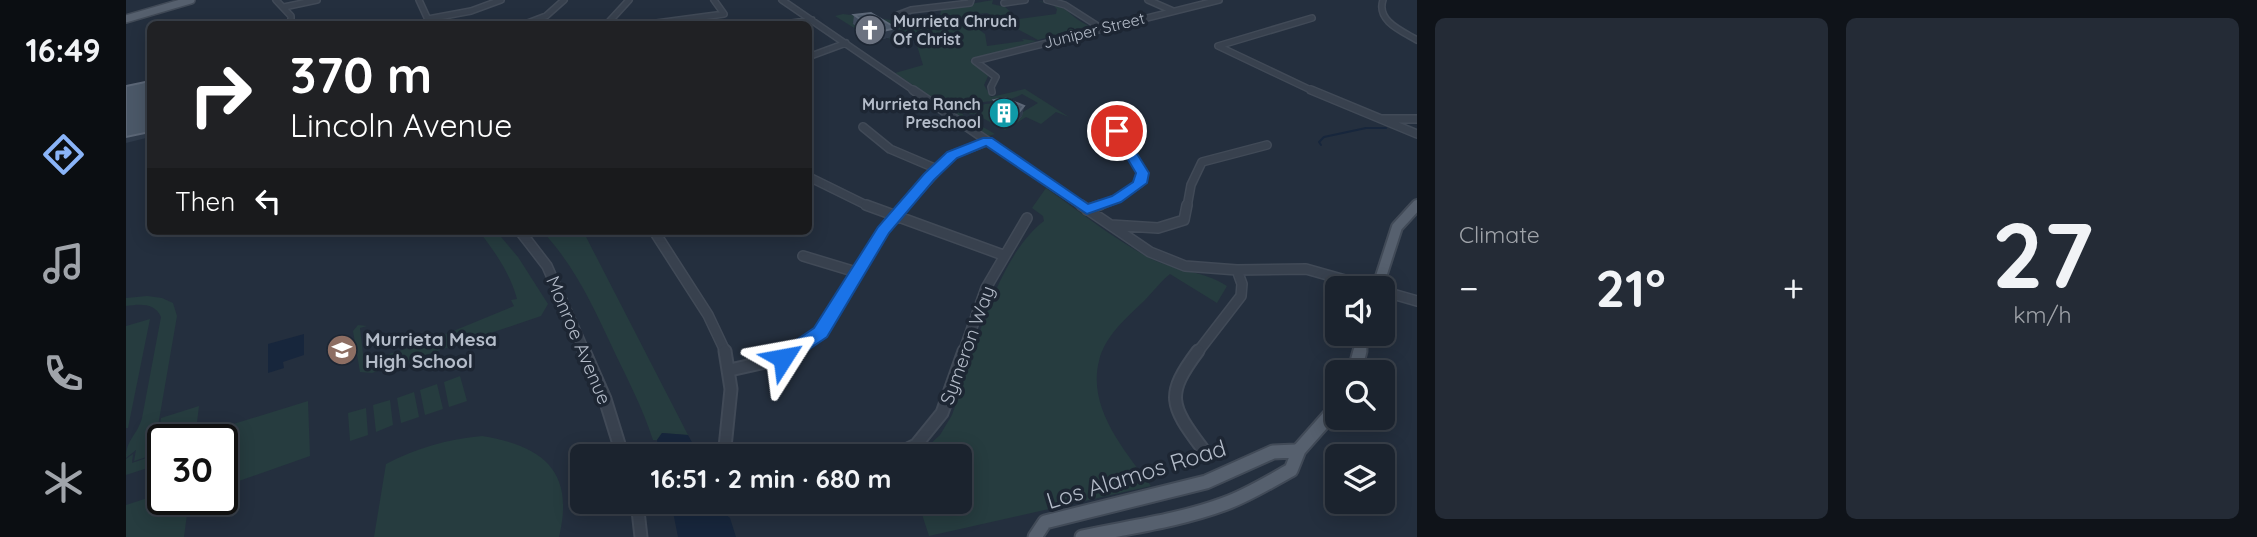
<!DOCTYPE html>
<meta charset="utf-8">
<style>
body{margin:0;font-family:Quicksand,sans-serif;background:#242b36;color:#f1f3f6;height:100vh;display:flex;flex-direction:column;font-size:26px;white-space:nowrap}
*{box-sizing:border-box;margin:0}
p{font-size:23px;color:#a0a4aa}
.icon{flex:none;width:38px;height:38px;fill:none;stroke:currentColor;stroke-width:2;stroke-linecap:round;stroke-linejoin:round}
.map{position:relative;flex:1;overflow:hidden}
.side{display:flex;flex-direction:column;gap:18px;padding:18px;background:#0f1319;width:840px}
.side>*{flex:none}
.banner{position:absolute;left:21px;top:21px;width:665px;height:214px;border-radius:10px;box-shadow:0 4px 18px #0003,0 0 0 2px #39404a;background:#202124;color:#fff;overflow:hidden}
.buttons{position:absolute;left:1199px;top:276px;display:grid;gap:14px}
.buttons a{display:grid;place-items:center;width:70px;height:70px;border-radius:10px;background:#1b232e;box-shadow:0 4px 18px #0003,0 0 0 2px #39404a;font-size:35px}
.speed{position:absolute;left:21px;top:424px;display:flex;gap:14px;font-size:35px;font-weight:700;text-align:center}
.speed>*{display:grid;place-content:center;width:91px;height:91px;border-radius:50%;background:#1b232e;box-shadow:0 4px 18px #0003,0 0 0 2px #39404a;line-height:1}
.speed .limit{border:4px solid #111;border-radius:10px;background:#fff;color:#111}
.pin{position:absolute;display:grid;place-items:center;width:60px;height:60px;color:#fff;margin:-30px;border:4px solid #fff;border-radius:50%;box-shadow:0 2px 7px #0007}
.me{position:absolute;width:77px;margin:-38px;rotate:56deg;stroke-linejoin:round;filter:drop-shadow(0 0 5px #0008)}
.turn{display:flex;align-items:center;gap:24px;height:147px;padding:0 28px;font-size:32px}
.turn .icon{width:91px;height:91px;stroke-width:2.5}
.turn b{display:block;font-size:49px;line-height:60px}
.then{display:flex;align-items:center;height:66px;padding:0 28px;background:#0003;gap:14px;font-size:26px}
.big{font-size:52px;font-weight:700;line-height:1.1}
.side .card{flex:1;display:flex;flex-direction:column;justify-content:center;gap:10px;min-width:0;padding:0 24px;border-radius:10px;background:#242b36}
.side .dial{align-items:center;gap:0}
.dial b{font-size:91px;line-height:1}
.heat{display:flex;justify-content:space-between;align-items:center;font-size:38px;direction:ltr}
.side .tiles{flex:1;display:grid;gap:18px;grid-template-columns:repeat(2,1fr)}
.trip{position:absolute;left:444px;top:444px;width:402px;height:70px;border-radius:10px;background:#1b232e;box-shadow:0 4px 18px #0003,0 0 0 2px #39404a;font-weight:700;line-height:70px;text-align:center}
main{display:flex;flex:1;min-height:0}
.dock{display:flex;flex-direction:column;width:126px;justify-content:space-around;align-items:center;background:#0b0e12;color:#a0a4aa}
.dock .icon{width:49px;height:49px}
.dock .active{color:#8ab4f8}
.dock b{font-size:32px;color:#f1f3f6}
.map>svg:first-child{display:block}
.green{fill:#263c3f}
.water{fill:#17263c}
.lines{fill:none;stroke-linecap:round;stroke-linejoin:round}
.stream{stroke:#17263c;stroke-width:2}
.minor-far3-casing{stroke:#414a57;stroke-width:8}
.minor-far2-casing{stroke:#414a57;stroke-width:10}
.minor-far1-casing{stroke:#414a57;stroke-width:12}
.minor-casing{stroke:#414a57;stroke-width:15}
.major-far2-casing{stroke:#414a57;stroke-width:10}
.major-far1-casing{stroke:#414a57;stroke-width:14}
.major-casing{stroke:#414a57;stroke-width:17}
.minor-far3{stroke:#38414e;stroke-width:5}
.minor-far2{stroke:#38414e;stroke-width:7}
.minor-far1{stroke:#38414e;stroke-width:9}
.minor{stroke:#38414e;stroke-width:11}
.major-far2{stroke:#56606e;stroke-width:7}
.major-far1{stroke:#56606e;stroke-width:10}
.major{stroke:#56606e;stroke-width:13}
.wall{fill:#3f4b5c}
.shaded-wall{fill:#2f3b4b}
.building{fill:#4b5868;stroke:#5c6777;stroke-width:2}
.route{fill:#1a73e8;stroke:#114b97;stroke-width:2}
.labels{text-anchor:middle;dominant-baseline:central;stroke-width:7;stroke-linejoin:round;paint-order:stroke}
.far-poi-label{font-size:16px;font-weight:bold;fill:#b4bcc9;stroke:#1d2633;text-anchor:start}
.far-street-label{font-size:16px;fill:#b4bcc9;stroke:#1d2633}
.poi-label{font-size:19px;font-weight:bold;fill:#b4bcc9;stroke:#1d2633;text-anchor:start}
.street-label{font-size:19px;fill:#b4bcc9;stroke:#1d2633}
.near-street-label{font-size:23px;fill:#b4bcc9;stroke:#1d2633}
</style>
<main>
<nav class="dock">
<b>16:49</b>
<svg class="icon active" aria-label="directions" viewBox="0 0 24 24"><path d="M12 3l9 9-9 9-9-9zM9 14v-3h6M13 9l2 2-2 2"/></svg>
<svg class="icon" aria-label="music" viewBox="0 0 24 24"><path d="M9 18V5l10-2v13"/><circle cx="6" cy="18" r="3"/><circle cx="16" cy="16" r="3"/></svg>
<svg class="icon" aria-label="phone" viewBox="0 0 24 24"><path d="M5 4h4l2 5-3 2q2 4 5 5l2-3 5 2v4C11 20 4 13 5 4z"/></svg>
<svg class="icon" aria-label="climate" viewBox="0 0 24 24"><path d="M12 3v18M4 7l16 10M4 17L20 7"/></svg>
</nav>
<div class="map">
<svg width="1291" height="537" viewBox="0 0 1291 537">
<rect width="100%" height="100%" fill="#242f3e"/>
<!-- green -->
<path class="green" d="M867 0 866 4 879 7 893 19 930 14 931 9 927 5 911 1C944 4 938 14 963 26L912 40 861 13 850 14 851 28 859 34 861 46 898 41 896 39 911 41 844 60 863 74 858 85 865 97 899 89 943 117 930 112 915 124 900 117 879 130 849 114H843V110L859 104 871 103 866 106 885 113 888 110 897 112 912 103 896 94C879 105 856 97 836 108L835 112 838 116 869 134 863 136 769 73 797 65 789 39 777 36 764 39 762 38 773 35C758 29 743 18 726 22L745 35 741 36 709 16 717 14 813 26 815 9Z
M920 188C953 211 985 237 1020 256 1046 271 1077 270 1101 286L1091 303 1044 274C1034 282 1027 292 1018 301 1001 317 978 337 973 361 961 408 999 451 1025 486L803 536 792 502H835V457H790L814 435 826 415C847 358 869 258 918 221L917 216 906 208Z
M353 231H370L392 257 422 304 415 316 246 373 234 372 227 331 232 325 241 326 234 328 238 362 298 343 388 306 385 300 391 299C384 273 369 252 353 231Z
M416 231H457L562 435 536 433 531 440H527C517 409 502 380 488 351 468 308 449 266 416 231Z
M21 296 36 298 47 303 51 316 27 455 8 461 10 450 0 458C0 439 11 436 16 418L35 317C29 302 13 304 0 306V298Z
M24 319 2 428H0V326Z
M334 376 341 401 323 407 318 382Z
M311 384 317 409 299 415 294 390Z
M288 392 293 417 275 423 271 398Z
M264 400 267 425 250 432 247 405Z
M182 401 184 456 96 487V439H87L88 430Z
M73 406 69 439H37V463L0 475V459L7 454 6 463 29 455 35 418Z
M240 408 242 435 224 441 222 413Z
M356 436C417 446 449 471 433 537H248L260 464C291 448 321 439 356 436Z
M37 493V499H63L58 537H0V505Z"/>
<!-- water -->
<path class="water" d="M178 334V355L157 362 158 368 142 373V344Z
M536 433 562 435 574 457H534L531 440Z
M545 502H584L604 518 610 537H552Z"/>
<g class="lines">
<!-- stream -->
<path class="stream" d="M1195 145 1193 142 1198 137 1240 128H1260"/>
<!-- minor-far3 casing -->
<g class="minor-far3-casing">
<path id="minor-far3" d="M150 0 165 16V24
M293 0 304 24
M656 0 790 92
M921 0 939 5 975 28
M1022 0 1047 11
M1257 0C1250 21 1276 31 1291 40
M878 3 899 0
M158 7 191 0
M769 16 785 10 844 3 845 0
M1186 18 1092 46 1189 92
M302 19 345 11 375 0
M483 23 507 24
M399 24 420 16 438 0
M481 24 503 0
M523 24 598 14 588 0
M659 24 686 20
M682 57 720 43
M866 92 865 87 870 77 849 61 1093 0"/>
</g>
<!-- minor-far2 casing -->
<g class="minor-far2-casing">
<path id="minor-far2" d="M787 90 958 207
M1185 90 1291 134
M1257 119H1291
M737 127 764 149 811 169
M685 178 744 207
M778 207 826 155 862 141
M970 207 990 199 1014 183 1016 173 991 131
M1061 207 1065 185 1076 162 1141 145"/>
</g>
<!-- minor-far1 casing -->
<g class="minor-far1-casing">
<path id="minor-far1" d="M740 205 877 255
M955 205 1024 252 1059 266 1111 270 1180 269 1251 289
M961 210 974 205
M985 225 1032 228 1058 220 1061 205
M394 231 421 266 459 353
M528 231 582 315 600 353
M677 256 730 272
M1256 291 1291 301
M665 353 694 332 757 231 779 205
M837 353 860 288 901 218
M1071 353 1115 296 1116 284 1111 270"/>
</g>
<!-- minor casing -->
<g class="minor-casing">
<path id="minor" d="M458 351 479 399 497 457
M1072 351C1039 395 1044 405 1076 448
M604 370 657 358 667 351
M598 457 605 389 599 351
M766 457 790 445 816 413 838 351
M511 502 515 537"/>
</g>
<!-- major-far2 casing -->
<g class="major-far2-casing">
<path id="major-far2" d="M0 19 65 0"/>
</g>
<!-- major-far1 casing -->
<g class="major-far1-casing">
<path id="major-far1" d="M1251 289 1271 227 1291 205
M1234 353 1239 334"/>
</g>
<!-- major casing -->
<g class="major-casing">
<path id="major" d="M1228 373 1234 351
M909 537 919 522 1080 482 1147 452 1169 451
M956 537C1003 527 1052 521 1098 504 1121 496 1143 482 1165 470L1173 450 1211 407"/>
</g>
<!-- minor-far3 -->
<use href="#minor-far3" class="minor-far3"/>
<!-- minor-far2 -->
<use href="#minor-far2" class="minor-far2"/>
<!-- minor-far1 -->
<use href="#minor-far1" class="minor-far1"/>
<!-- minor -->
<use href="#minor" class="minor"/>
<!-- major-far2 -->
<use href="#major-far2" class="major-far2"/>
<!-- major-far1 -->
<use href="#major-far1" class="major-far1"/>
<!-- major -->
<use href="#major" class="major"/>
</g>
<!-- wall -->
<path class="wall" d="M728 15 769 36 752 40 727 24Z
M868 100 898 106 896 116 891 121 870 115V113L866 109Z"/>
<!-- shaded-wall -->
<path class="shaded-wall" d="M770 28 769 36 752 40 753 32Z
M898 106 896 116 891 121 893 112Z
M24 132V137L0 143V137Z"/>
<!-- building -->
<path class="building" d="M745 13 770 28 753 32 728 15Z
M24 81V132L0 137V86Z
M879 98 898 106 893 112 872 106 873 104 868 100Z"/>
<!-- route -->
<path class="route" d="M991 127 995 128 1023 173 1021 183 995 202 961 214 860 146 831 158 808 180 763 233 701 337 664 362H651L648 358 651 353 688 328 752 227 798 174 821 152 857 138H866L962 204 986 196 1007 182 1010 173 985 131Z"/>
<!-- icons -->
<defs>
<g id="church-disc" transform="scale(1.575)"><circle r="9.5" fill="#6b7280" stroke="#1d2633"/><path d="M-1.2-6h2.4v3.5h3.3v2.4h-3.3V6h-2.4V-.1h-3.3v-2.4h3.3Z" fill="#fff"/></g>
<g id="building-disc" transform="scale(1.575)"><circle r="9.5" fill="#0f9aa8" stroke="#1d2633"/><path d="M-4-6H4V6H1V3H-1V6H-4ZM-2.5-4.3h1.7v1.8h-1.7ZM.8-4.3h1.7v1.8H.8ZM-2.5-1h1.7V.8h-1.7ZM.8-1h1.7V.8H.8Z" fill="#fff"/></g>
<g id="school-disc" transform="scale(1.575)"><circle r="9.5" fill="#8d6e63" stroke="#1d2633"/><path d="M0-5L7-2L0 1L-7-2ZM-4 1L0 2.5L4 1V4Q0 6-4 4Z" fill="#fff"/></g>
</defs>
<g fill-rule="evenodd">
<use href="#church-disc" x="744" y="30"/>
<use href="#building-disc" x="878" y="113"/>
<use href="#school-disc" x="216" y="350"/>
</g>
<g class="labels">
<!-- far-poi labels -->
<g class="far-poi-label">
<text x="767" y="21">Murrieta Chruch<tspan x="767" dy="18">Of Christ</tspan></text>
<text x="855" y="104" text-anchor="end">Murrieta Ranch<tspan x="855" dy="18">Preschool</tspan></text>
</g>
<!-- far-street labels -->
<g class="far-street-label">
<text transform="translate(968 30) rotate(-14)">Juniper Street</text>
</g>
<!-- poi labels -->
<g class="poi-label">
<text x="239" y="339">Murrieta Mesa<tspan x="239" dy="22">High School</tspan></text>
</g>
<!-- street labels -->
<g class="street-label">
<text transform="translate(453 340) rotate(67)">Monroe Avenue</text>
<text transform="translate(841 345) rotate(-70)">Symeron Way</text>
</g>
<!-- near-street labels -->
<g class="near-street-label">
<text transform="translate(1010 474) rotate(-17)">Los Alamos Road</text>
</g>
</g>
</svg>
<div class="buttons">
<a><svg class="icon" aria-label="sound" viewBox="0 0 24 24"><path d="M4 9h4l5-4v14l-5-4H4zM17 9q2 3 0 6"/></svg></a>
<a><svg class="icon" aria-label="search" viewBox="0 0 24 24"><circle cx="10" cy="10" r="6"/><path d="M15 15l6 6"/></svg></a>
<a><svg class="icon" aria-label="layers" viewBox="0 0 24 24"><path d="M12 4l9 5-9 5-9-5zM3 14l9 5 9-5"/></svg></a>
</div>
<div class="speed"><div class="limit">30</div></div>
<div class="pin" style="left:991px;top:131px;background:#d93025"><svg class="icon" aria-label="arrive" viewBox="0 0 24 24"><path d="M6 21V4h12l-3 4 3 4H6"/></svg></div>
<svg class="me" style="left:657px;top:358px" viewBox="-20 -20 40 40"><path d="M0-17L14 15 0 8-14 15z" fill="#1a73e8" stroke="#fff" stroke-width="4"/></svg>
<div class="trip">16:51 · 2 min · 680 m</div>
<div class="banner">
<div class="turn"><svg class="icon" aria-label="right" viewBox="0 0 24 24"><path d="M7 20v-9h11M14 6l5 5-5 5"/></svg><div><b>370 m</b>Lincoln Avenue</div></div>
<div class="then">Then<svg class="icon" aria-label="left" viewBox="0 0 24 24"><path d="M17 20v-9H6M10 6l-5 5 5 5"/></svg></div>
</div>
</div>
<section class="side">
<div class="tiles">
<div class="card"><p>Climate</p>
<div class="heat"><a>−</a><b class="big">21°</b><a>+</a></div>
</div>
<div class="card dial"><b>27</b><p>km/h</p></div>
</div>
</section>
</main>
